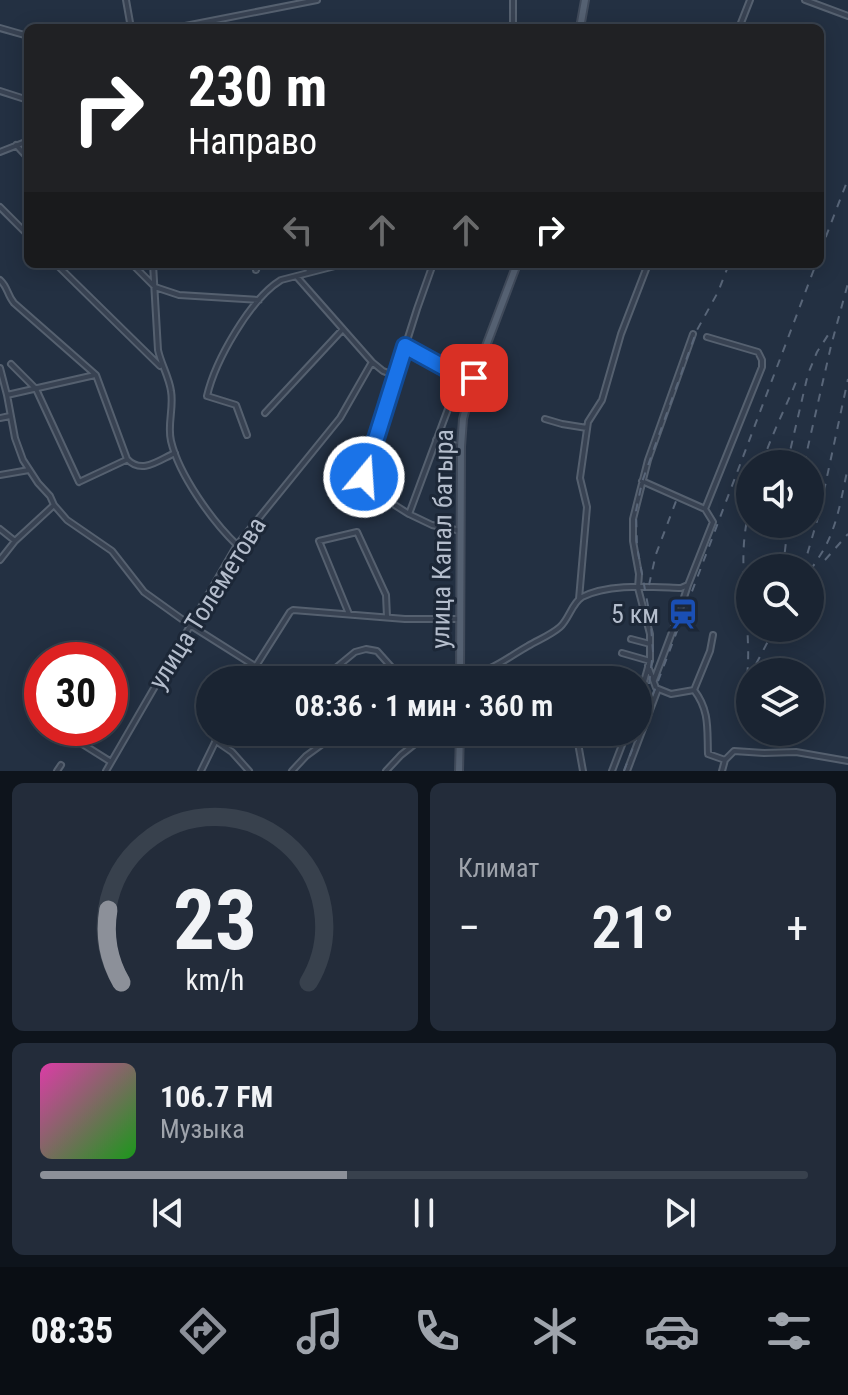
<!DOCTYPE html>
<html lang="ru">
<meta charset="utf-8">
<style>
body{margin:0;font-family:"Roboto Condensed",sans-serif;background:#232c3a;color:#f1f3f6;height:100vh;display:flex;flex-direction:column;font-size:30px;white-space:nowrap}
*{box-sizing:border-box;margin:0}
p{font-size:26px;color:#9fa4ac}
.icon{flex:none;width:44px;height:44px;fill:none;stroke:currentColor;stroke-width:2;stroke-linecap:round;stroke-linejoin:round}
.map{position:relative;height:771px;overflow:hidden}
.details{display:flex;flex-direction:column;gap:12px;padding:12px;background:#0e141c;flex:1}
.details>*{flex:none}
.banner{position:absolute;left:24px;top:24px;width:800px;height:244px;border-radius:12px;box-shadow:0 4px 20px #0003,0 0 0 2px #38414d;background:#202124;color:#fff;overflow:hidden}
.tools{position:absolute;left:736px;top:450px;display:grid;gap:16px}
.tools a{display:grid;place-items:center;width:88px;height:88px;border-radius:50%;background:#1a2432;box-shadow:0 4px 20px #0003,0 0 0 2px #38414d;font-size:40px}
.speed{position:absolute;left:24px;top:642px;display:flex;gap:16px;font-size:40px;font-weight:700;text-align:center}
.speed>*{display:grid;place-content:center;width:104px;height:104px;border-radius:50%;background:#1a2432;box-shadow:0 4px 20px #0003,0 0 0 2px #38414d;line-height:1}
.speed .limit{border:12px solid #d22;background:#fff;color:#111}
.pin{position:absolute;display:grid;place-items:center;width:68px;height:68px;color:#fff;margin:-34px;border-radius:16px;box-shadow:0 4px 12px #0006}
.me{position:absolute;width:88px;margin:-44px;rotate:18deg;stroke-linejoin:round;filter:drop-shadow(0 0 6px #0008)}
.turn{display:flex;align-items:center;gap:28px;height:168px;padding:0 32px;font-size:36px}
.turn .icon{width:104px;height:104px;stroke-width:2.5}
.turn b{display:block;font-size:56px;line-height:68px}
.lanes{display:flex;align-items:center;height:76px;padding:0 32px;background:#0003;justify-content:center;gap:40px;direction:ltr}
.lanes .off{opacity:.35}
.big{font-size:60px;font-weight:600;line-height:1.1}
.details .widget{flex:1;display:flex;flex-direction:column;justify-content:center;gap:12px;min-width:0;padding:0 28px;border-radius:12px;background:#232c3a}
.details .dial{align-items:center;gap:0}
.dial svg{height:208px;overflow:visible;fill:none;stroke:#38414d;stroke-width:7;stroke-linecap:round;text-anchor:middle}
.dial text{fill:#f1f3f6;stroke:none}
.song{display:flex;align-items:center;gap:24px}
.cover{width:96px;height:96px;border-radius:12px;background:linear-gradient(135deg,hsl(320 70% 55%),hsl(120 70% 35%))}
.played{height:8px;border-radius:4px;background:linear-gradient(90deg,#8c9099 40%,#38414d 40%)}
.keys{display:flex;justify-content:space-around;direction:ltr}
.heat{display:flex;justify-content:space-between;align-items:center;font-size:44px;direction:ltr}
.details .tiles{flex:1;display:grid;gap:12px;grid-template-columns:1fr 1fr}
.widget:last-child{grid-column:span 2}
.trip{position:absolute;left:196px;top:666px;width:456px;height:80px;border-radius:40px;background:#1a2432;box-shadow:0 4px 20px #0003,0 0 0 2px #38414d;font-weight:600;line-height:80px;text-align:center}
.dock{display:flex;height:128px;justify-content:space-around;align-items:center;background:#0a0e14;color:#9fa4ac}
.dock .icon{width:56px;height:56px}
.dock .current{color:#8c9099}
.dock b{font-size:36px;color:#f1f3f6}
.map>svg:first-child{display:block}
.lines{fill:none;stroke-linecap:round;stroke-linejoin:round}
.minor-casing{stroke:#55606f;stroke-width:8}
.major-casing{stroke:#414b5b;stroke-width:10}
.minor{stroke:#384252;stroke-width:4}
.major{stroke:#556172;stroke-width:6}
.rail{stroke:#596679;stroke-width:2;stroke-dasharray:8 8;stroke-linecap:butt}
.route-casing{stroke:#114b97;stroke-width:20}
.route{stroke:#1a73e8;stroke-width:14}
.labels{text-anchor:middle;dominant-baseline:central;stroke-width:6;stroke-linejoin:round;paint-order:stroke}
.street-label{font-size:26px;fill:#b4bdcc;stroke:#1c2737}
.poi-label{font-size:26px;fill:#b4bdcc;stroke:#1c2737;text-anchor:end}
</style>
<div class="map">
<svg width="848" height="771" viewBox="0 0 848 771">
<rect width="100%" height="100%" fill="#233042"/>
<g class="lines">
<!-- minor casing -->
<g class="minor-casing">
<path id="minor" d="M126 0 131 28
M513 0V28
M805 0 848 16
M0 28 28 36
M175 28 317 0
M739 28 750 0
M0 91 28 100
M16 145 28 158
M0 152 28 141
M0 207 28 235
M56 264 160 366
M132 264 155 287 179 295 259 300
M153 264 158 350C161 364 169 377 171 391 174 408 167 425 171 441 179 475 212 521 237 545
M256 270 258 264
M308 273 311 264
M297 277 372 362 383 371 396 376
M0 280C8 287 7 295 14 303L96 375 127 459C142 475 159 460 175 453
M405 346 445 368 474 378
M11 364 36 389 79 482 126 460
M0 368 7 395 15 438 23 460 38 483 50 496 54 505 67 520 112 551 144 592 190 625 255 666
M461 374 409 514 432 525 461 531
M7 395 95 375
M265 413 343 329
M0 418 10 416
M545 419 562 424 587 428
M247 435 236 405 207 396C215 361 250 299 281 280L343 264
M436 440 461 447
M0 475 29 470
M705 509 762 367V360L758 352 707 337
M409 514 366 487 364 477 417 309 433 264
M0 529 15 541
M0 560 15 541 54 505
M579 599 587 507 580 478 588 422 602 400 621 334 648 264
M349 614 319 541 357 532 386 595 387 617
M631 639 650 644
M622 653 650 661
M648 666 656 688 671 694 694 690C710 711 707 729 708 754L725 760 734 751 764 753 796 752 848 761
M460 675C488 675 505 659 528 646 538 640 551 635 560 627 569 619 572 603 582 597 609 583 651 587 681 588L688 585 713 522 705 509 642 481
M247 680 290 612 293 610 405 619H460
M321 680 355 652 366 649 377 651 394 670 418 680
M387 680 394 670
M480 680 490 671
M654 680 677 619 688 585
M694 690 710 651 713 635
M638 703 650 660V634L638 588 639 574 633 541V519L648 460 693 334
M57 728 111 762
M576 732 583 771
M216 741 232 752 249 771
M57 771 61 765
M106 771 237 545 340 418 372 362
M201 771 220 732
M292 771 306 756 339 732
M386 771 401 755 430 732
M612 771 627 732
M627 771 658 689
M722 771 725 760"/>
</g>
<!-- major casing -->
<g class="major-casing">
<path id="major" d="M580 28 585 0
M460 680 461 447 463 419 474 378 517 264
M459 771 460 732"/>
</g>
<!-- minor -->
<use href="#minor" class="minor"/>
<!-- major -->
<use href="#major" class="major"/>
<!-- rail -->
<path class="rail" d="M817 28 818 25
M820 252 848 179
M762 464C771 436 785 409 796 382
M787 464 808 374 817 352 830 332
M804 464 831 346 848 283
M772 531 774 524
M825 560 848 534
M783 568 788 524
M801 568 807 555 819 514 848 379
M810 571C815 563 820 556 824 549 838 524 842 494 848 467
M649 585 656 554 678 496
M651 622 637 547 636 511 642 482 697 330 718 292 729 264
M756 664 775 628
M649 684 653 652 650 613
M744 707C746 687 749 666 748 645 747 599 737 553 750 508
M624 771 816 264"/>
</g>
<g class="lines">
<!-- route casing -->
<g class="route-casing">
<path id="route" d="M364 477 405 346 445 368 474 378"/>
</g>
<!-- route -->
<use href="#route" class="route"/>
</g>
<!-- icons -->
<defs>
<g id="station-bare" transform="scale(2.4)"><path d="M-3-6H3Q5-6 5-4V2Q5 4 3 4L4.5 6H3L1.5 4h-3L-3 6H-4.5L-3 4Q-5 4-5 2V-4Q-5-6-3-6ZM-3.5-4v3h7v-3ZM-3.5 1v1.5H-2V1ZM2 1v1.5H3.5V1Z" fill="#1a4fb4" stroke="#1c2737" stroke-width="2.5" paint-order="stroke"/></g>
</defs>
<g fill-rule="evenodd">
<use href="#station-bare" x="683" y="614"/>
</g>
<g class="labels">
<!-- street labels -->
<g class="street-label">
<text transform="translate(442 539) rotate(-89)">улица Капал батыра</text>
<text transform="translate(207 603) rotate(-58)">улица Толеметова</text>
</g>
<!-- poi labels -->
<g class="poi-label">
<text x="659" y="614">5 км</text>
</g>
</g>
</svg>
<div class="tools">
<a><svg class="icon" aria-label="sound" viewBox="0 0 24 24"><path d="M4 9h4l5-4v14l-5-4H4zM17 9q2 3 0 6"/></svg></a>
<a><svg class="icon" aria-label="search" viewBox="0 0 24 24"><circle cx="10" cy="10" r="6"/><path d="M15 15l6 6"/></svg></a>
<a><svg class="icon" aria-label="layers" viewBox="0 0 24 24"><path d="M12 4l9 5-9 5-9-5zM3 14l9 5 9-5"/></svg></a>
</div>
<div class="speed"><div class="limit">30</div></div>
<div class="pin" style="left:474px;top:378px;background:#d93025"><svg class="icon" aria-label="arrive" viewBox="0 0 24 24"><path d="M6 21V4h12l-3 4 3 4H6"/></svg></div>
<svg class="me" style="left:364px;top:477px" viewBox="-20 -20 40 40"><circle r="17" fill="#1a73e8" stroke="#fff" stroke-width="3"/><path d="M0-11L8 9 0 5-8 9z" fill="#fff"/></svg>
<div class="trip">08:36 · 1 мин · 360 m</div>
<div class="banner">
<div class="turn"><svg class="icon" aria-label="right" viewBox="0 0 24 24"><path d="M7 20v-9h11M14 6l5 5-5 5"/></svg><div><b>230 m</b>Направо</div></div>
<div class="lanes"><svg class="icon off" aria-label="left" viewBox="0 0 24 24"><path d="M17 20v-9H6M10 6l-5 5 5 5"/></svg><svg class="icon off" aria-label="ahead" viewBox="0 0 24 24"><path d="M12 20V5M6 11l6-6 6 6"/></svg><svg class="icon off" aria-label="ahead" viewBox="0 0 24 24"><path d="M12 20V5M6 11l6-6 6 6"/></svg><svg class="icon" aria-label="right" viewBox="0 0 24 24"><path d="M7 20v-9h11M14 6l5 5-5 5"/></svg></div>
</div>
</div>
<section class="details">
<div class="tiles">
<div class="widget dial"><svg viewBox="0 0 100 80">
<path d="M14 69A42 42 0 1 1 86 69"/>
<path d="M14 69A42 42 0 0 1 9 41" stroke="#8c9099"/>
<text x="50" y="56" font-size="32" font-weight="700">23</text>
<text x="50" y="72" font-size="11">km/h</text>
</svg></div>
<div class="widget"><p>Климат</p>
<div class="heat"><a>−</a><b class="big">21°</b><a>+</a></div>
</div>
<div class="widget">
<div class="song"><i class="cover"></i><div><b>106.7 FM</b><p>Музыка</p></div></div>
<div class="played"></div>
<div class="keys"><svg class="icon" aria-label="previous" viewBox="0 0 24 24"><path d="M18 5L8 12l10 7zM5 5v14"/></svg><svg class="icon" aria-label="pause" viewBox="0 0 24 24"><path d="M8 5v14M16 5v14"/></svg><svg class="icon" aria-label="next" viewBox="0 0 24 24"><path d="M6 5l10 7-10 7zM19 5v14"/></svg></div>
</div>
</div>
</section>
<nav class="dock">
<b>08:35</b>
<svg class="icon current" aria-label="directions" viewBox="0 0 24 24"><path d="M12 3l9 9-9 9-9-9zM9 14v-3h6M13 9l2 2-2 2"/></svg>
<svg class="icon" aria-label="music" viewBox="0 0 24 24"><path d="M9 18V5l10-2v13"/><circle cx="6" cy="18" r="3"/><circle cx="16" cy="16" r="3"/></svg>
<svg class="icon" aria-label="phone" viewBox="0 0 24 24"><path d="M5 4h4l2 5-3 2q2 4 5 5l2-3 5 2v4C11 20 4 13 5 4z"/></svg>
<svg class="icon" aria-label="climate" viewBox="0 0 24 24"><path d="M12 3v18M4 7l16 10M4 17L20 7"/></svg>
<svg class="icon" aria-label="car" viewBox="0 0 24 24"><path d="M5 17H2v-5l4-1 3-4h7l3 4 3 1v5h-3M9 17h6M6 11h13"/><circle cx="7" cy="17" r="2"/><circle cx="17" cy="17" r="2"/></svg>
<svg class="icon" aria-label="filters" viewBox="0 0 24 24"><path d="M4 7h16M4 17h16"/><circle cx="9" cy="7" r="2"/><circle cx="15" cy="17" r="2"/></svg>
</nav>
